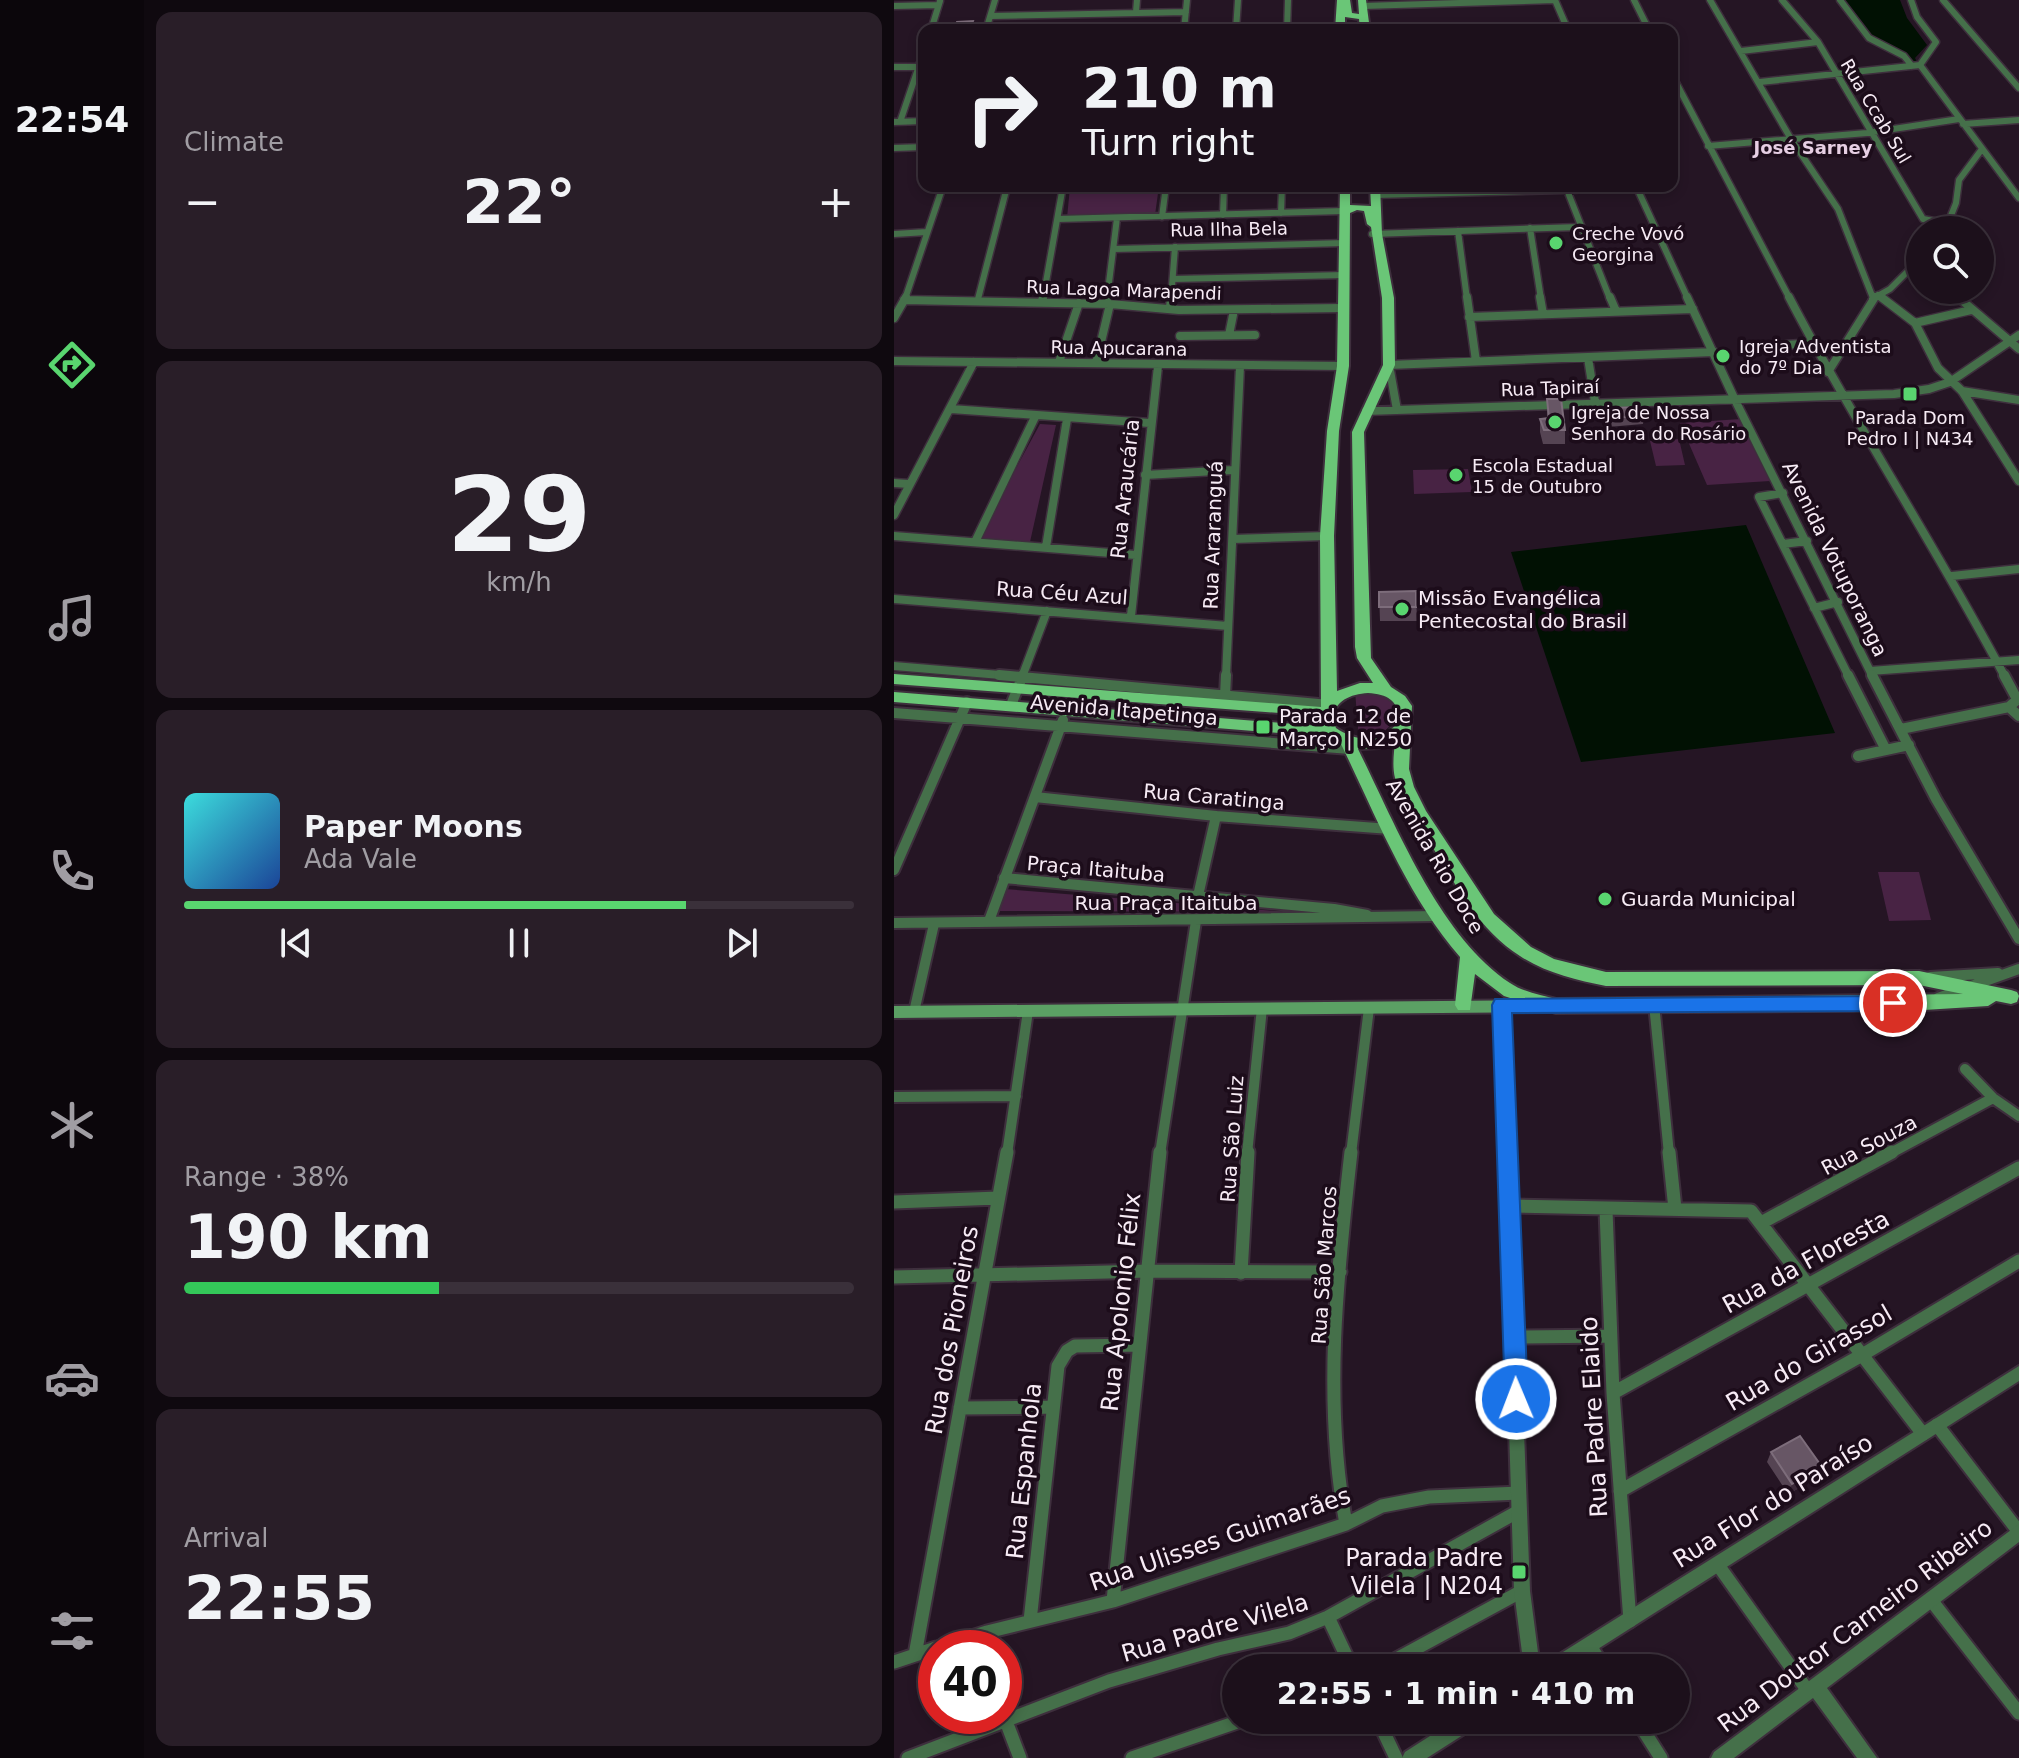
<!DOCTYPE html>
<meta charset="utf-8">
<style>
body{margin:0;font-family:"DejaVu Sans",sans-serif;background:#291e28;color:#f1f3f6;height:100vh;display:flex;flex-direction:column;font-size:30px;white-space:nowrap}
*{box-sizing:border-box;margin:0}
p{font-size:26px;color:#a09da3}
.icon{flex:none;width:44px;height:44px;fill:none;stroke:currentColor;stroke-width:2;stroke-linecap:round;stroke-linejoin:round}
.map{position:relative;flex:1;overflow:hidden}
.details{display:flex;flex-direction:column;gap:12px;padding:12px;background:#0f090f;width:750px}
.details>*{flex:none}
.top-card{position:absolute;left:24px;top:24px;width:760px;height:168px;border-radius:16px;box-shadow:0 4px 12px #0003,0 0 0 2px #3a303a;background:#1c101b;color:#f1f3f6;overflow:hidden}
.tools{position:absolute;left:1012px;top:216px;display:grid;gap:16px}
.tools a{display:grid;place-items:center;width:88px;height:88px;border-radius:50%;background:#1c101b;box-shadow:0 4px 12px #0003,0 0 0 2px #3a303a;font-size:40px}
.speed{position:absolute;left:24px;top:1630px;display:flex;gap:16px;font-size:40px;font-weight:700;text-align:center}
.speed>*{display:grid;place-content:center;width:104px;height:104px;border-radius:50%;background:#1c101b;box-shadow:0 4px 12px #0003,0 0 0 2px #3a303a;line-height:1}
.speed .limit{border:12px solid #d22;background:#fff;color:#111}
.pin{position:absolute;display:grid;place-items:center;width:68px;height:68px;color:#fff;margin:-34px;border:4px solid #fff;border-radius:50%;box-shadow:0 2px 8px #0007}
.me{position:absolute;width:88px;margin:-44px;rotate:359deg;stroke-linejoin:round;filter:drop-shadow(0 0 6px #0008)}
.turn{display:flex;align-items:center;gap:28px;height:168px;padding:0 32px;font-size:36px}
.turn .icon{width:104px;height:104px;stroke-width:2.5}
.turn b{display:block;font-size:56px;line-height:68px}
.big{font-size:60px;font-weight:800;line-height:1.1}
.details .card{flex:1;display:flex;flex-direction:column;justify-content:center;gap:12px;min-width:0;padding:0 28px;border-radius:16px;background:#291e28}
.details .dial{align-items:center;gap:0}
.dial b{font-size:104px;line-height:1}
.song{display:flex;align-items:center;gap:24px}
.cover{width:96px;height:96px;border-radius:12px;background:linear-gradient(135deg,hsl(180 70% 55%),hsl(220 70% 35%))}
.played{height:8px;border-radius:4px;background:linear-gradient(90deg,#59d56f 75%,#3a303a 75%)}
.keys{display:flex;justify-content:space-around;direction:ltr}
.heat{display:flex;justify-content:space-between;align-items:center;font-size:44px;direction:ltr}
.charge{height:12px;border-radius:6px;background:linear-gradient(90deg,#34c759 38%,#3a303a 0)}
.trip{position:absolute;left:328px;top:1654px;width:468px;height:80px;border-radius:40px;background:#1c101b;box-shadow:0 4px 12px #0003,0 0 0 2px #3a303a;font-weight:800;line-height:80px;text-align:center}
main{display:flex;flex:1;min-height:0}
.dock{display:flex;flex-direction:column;width:144px;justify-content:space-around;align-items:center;background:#0b060b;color:#a09da3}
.dock .icon{width:56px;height:56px}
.dock .on{color:#59d56f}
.dock b{font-size:36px;color:#f1f3f6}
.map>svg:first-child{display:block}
.green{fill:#482344}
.water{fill:#011103}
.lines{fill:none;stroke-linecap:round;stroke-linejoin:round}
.minor-far3-casing{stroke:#3e2f3d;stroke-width:9}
.minor-far2-casing{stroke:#3e2f3d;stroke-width:11}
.minor-far1-casing{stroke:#3e2f3d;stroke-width:14}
.minor-casing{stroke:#3e2f3d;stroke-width:17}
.tertiary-casing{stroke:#3e2f3d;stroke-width:4}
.secondary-casing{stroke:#3e2f3d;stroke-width:4}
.primary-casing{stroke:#3e2f3d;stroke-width:4}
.minor-far3{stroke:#45704a;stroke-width:6}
.minor-far2{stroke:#45704a;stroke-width:8}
.minor-far1{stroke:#45704a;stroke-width:10}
.minor{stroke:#45704a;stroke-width:13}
.tertiary{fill:#45704a;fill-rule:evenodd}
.secondary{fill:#5ba064;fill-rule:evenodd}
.primary{fill:#6ac677;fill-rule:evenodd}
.wall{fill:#554453}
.shaded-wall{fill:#3b2939}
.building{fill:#675665;stroke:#7d6d7b;stroke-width:2}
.route{fill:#1a73e8;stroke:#114b97;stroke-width:2}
.poi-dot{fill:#59d56f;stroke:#1c0c1a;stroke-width:3}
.labels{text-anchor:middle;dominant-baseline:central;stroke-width:7;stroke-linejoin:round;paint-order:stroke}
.far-street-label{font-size:18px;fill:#f7ebf5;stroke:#1c0c1a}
.far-neighbourhood-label{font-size:18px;font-weight:bold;fill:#e6cee3;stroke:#1c0c1a}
.far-poi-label{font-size:18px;fill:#f7ebf5;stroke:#1c0c1a;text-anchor:start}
.street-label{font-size:20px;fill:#f7ebf5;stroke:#1c0c1a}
.poi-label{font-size:20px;fill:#f7ebf5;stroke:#1c0c1a;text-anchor:start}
.near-street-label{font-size:24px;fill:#f7ebf5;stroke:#1c0c1a}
.near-poi-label{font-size:24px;fill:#f7ebf5;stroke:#1c0c1a;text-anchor:end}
</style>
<main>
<nav class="dock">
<b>22:54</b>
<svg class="icon on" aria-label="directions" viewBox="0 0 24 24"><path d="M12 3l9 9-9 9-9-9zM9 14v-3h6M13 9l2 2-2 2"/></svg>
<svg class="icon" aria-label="music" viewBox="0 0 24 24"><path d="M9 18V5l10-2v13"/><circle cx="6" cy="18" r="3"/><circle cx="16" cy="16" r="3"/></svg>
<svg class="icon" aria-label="phone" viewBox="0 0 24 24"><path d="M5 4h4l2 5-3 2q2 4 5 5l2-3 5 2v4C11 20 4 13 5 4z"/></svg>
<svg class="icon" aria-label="climate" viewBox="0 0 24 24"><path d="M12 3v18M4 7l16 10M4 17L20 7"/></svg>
<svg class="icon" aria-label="car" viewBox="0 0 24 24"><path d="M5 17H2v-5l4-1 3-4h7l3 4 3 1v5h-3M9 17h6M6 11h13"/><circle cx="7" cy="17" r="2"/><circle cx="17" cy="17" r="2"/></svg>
<svg class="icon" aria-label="filters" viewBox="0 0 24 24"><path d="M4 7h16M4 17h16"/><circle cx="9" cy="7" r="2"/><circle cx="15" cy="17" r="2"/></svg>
</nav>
<section class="details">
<div class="card"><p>Climate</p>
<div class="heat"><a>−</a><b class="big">22°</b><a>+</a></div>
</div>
<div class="card dial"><b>29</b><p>km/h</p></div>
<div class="card">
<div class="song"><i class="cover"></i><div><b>Paper Moons</b><p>Ada Vale</p></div></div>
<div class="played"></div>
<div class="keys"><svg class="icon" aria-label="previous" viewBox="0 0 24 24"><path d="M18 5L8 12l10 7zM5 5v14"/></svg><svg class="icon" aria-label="pause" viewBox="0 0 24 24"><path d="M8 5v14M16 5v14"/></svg><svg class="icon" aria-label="next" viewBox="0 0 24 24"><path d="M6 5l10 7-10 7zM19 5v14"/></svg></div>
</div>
<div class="card"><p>Range · 38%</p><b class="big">190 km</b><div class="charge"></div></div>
<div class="card"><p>Arrival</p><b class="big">22:55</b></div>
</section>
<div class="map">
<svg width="1125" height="1758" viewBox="0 0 1125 1758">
<rect width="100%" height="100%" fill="#251524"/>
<!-- green -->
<path class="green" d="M265 186 261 215 173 218 176 187Z
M847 419 876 481 813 485 786 423Z
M146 424 162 425 136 542 84 538Z
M785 439 791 465 762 466 756 441Z
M574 469 578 492 520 494 519 470Z
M470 690 497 697 504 713C496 730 485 738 465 739L461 691Z
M984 872H1025L1037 920 995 921Z
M111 889 393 912 102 911Z"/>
<!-- water -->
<path class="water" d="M949 0H1006L1013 18 1033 45 1021 58 1024 64H1018L984 44Z
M852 525 941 733 687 762 617 552Z"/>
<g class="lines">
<!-- minor-far3 casing -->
<g class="minor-far3-casing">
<path id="minor-far3" d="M740 0 755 30
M816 0 897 139 944 209 979 298
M888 0 924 42 1029 219 1056 224
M946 0 975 38 1010 56 1018 66
M1017 0 1023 17 1042 42 1026 65
M1049 0 1125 88
M0 6 44 5
M469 6 661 0 674 30
M242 12 243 0
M97 16 292 12
M37 30 46 1
M92 30 101 0
M290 30 293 0
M342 30 344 0
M393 30 394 0
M571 30 673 27
M847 51 924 42
M1026 65 1125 198
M0 67H25
M778 75 896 299
M866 82 1026 65
M0 122 30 121
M6 122 30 51
M1069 124 1125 120
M814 146 973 133 1065 119
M0 148 30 147
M742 186 794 299
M48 188 151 186
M673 190 716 299
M481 195 743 188
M387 213 388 186
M329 215 330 186
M268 217 272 186
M164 219 450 211
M636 228 647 299
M1052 228 1062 203 1065 180 1088 149
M564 231 573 299
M0 234 33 232
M478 234 685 227
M220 249 451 243
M279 279 450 275
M1056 290 1067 299
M984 295 989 299
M11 299 49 186
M84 299 113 187
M149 299 169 186
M213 299 223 218
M277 299 281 247
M978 299 996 289 1026 259"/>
</g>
<!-- minor-far2 casing -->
<g class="minor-far2-casing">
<path id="minor-far2" d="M573 297 582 361
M646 297 649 314
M716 297 722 311
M793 297 841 400 979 677
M895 297C962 426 1043 548 1111 677
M987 297 1021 323 1044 368 1068 391 1125 481
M1064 297 1125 349
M10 300 216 304 285 310 448 308
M148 302 149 297
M212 304 213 297
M276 308 277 297
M575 317 799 309
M0 318 12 297
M1021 323 1077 310
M335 335 340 310
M286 336 361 335
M876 346 921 343
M694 358 701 402
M0 361 449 366
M165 362 185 303
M202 363 216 304
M934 372 981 297
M1068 391 1125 400
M57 409 256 423
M503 410 495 365 820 352
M472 411 1000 394 1035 389 1056 382 1125 335
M251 475 339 470
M0 483 15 484
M889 493 865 497 955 677
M0 515 80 362
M0 536 242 555
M339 539 433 536
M81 542 141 417
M889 544 913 541
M152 547 173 419
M1058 576 1125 569
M0 599 334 626
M920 608 944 602
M237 616 264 366
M0 666 129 677
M976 671 1125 660
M128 677 153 611
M332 677 346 366"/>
</g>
<!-- minor-far1 casing -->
<g class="minor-far1-casing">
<path id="minor-far1" d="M105 675 435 705
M954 675 991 748
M978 675 1042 799 1125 939
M1110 675 1123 699
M331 696 332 675
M117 705 129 675
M1115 707 1125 716
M0 713 456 749
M1007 729 1115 707 1125 698
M964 756 1015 745
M141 797 322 816 496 829
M0 870 73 702
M110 878 440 909 473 915
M304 896 322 816
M95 921 169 720
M0 923 544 916
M1036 977 1104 973
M1044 998 1125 969
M760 1004 775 1154
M20 1012 40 924
M1071 1069 1099 1098 1125 1116
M0 1097 122 1096
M113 1154 134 1011
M266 1154 302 921
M353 1154 368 1008
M457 1154 475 1008
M995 1154 1099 1098"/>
</g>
<!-- minor casing -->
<g class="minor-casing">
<path id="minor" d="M775 1152 781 1209
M0 1202 104 1198
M617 1206 857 1211 1029 1434
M712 1210 719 1393 736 1621
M867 1223 998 1152
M347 1273 354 1152
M0 1277 255 1271 446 1272
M621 1337 716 1336
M719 1393 1125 1168
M66 1408 159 1407
M1043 1425 1125 1532
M726 1491 968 1355 1125 1261
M452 1524C429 1402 443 1275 457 1152
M824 1565 914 1691
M1037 1600 1125 1713
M219 1601 266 1152
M434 1617 458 1668
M136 1621 164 1366 173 1351 181 1346 244 1345
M93 1632 95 1648
M695 1644 710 1668
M43 1648 93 1632 219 1601 452 1524 488 1506 535 1497 625 1493
M21 1655 113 1152
M0 1662 42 1648
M486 1668 628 1591
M110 1716 126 1758
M484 1720 502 1758
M743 1720 767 1758
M14 1758 215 1681 324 1649 395 1633 434 1617 625 1511
M238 1758 349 1720"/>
</g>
<!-- tertiary casing -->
<g class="tertiary-casing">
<path id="tertiary" d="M608 1000 613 1001 614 1005 636 1591 646 1668H630L620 1591 602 1005 603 1001Z
M1125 1366V1381L674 1668H651L653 1662Z
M1125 1524V1542L933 1688 983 1758H963L919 1698 840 1758H817L820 1752Z
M561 1720H586L583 1726 533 1758H508L511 1752Z"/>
</g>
<!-- secondary casing -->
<g class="secondary-casing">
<path id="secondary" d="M656 1000 661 1002 663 1006 661 1010 656 1012 0 1018V1006Z"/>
</g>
<!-- primary casing -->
<g class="primary-casing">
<path id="primary" d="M443 0H456L458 13 465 14 464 0H472L476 30H466L465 19 451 17V30H441Z
M446 186H456V205L477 206 476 186H486L488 234 500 298 501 365 470 432 477 658 497 687 511 696 518 706 515 769 520 787 532 811 600 914 637 947 660 959 712 972 1025 971 1117 990 1123 992 1125 996 1123 1002 1117 1004 1102 1001 1094 1006 1030 1010 662 1013 610 996 581 974 576 1010H564L561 1005 566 957C513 896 482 816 447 744L434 737 0 702V692L426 726 425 716 0 684V674L427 707 426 536 433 431 443 366ZM463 210 470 211 473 224 477 227 488 298 489 365 458 432 461 647 463 658 479 683H466L443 691 440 536 445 431 455 366 456 213ZM474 693C495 694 506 702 504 723 485 742 464 743 442 728 433 705 453 694 474 693ZM501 741C500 753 498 766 501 778 508 803 525 826 539 848 563 887 586 931 626 956 652 973 682 980 712 986L1025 985 1069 994 662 999C647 995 629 992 616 983 545 936 501 823 464 749L485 748Z"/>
</g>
<!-- minor-far3 -->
<use href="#minor-far3" class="minor-far3"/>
<!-- minor-far2 -->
<use href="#minor-far2" class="minor-far2"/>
<!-- minor-far1 -->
<use href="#minor-far1" class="minor-far1"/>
<!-- minor -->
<use href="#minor" class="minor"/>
<!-- tertiary -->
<use href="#tertiary" class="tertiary"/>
<!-- secondary -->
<use href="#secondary" class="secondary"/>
<!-- primary -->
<use href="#primary" class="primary"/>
</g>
<!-- wall -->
<path class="wall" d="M653 399 671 430V444H649L646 432V419L653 418Z
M713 408 750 416 749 424 714 427 712 417Z
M522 591 523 621H486L485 592Z
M877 1452 924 1478 894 1494 873 1462Z"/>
<!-- shaded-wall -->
<path class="shaded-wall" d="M928 1467 924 1478 894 1494 898 1484Z"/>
<!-- building -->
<path class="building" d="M79 21 76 30H60L63 22Z
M653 399H667L671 430H650L646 419 655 418Z
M749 407 750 416 714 418 713 408Z
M522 591V607H485V592Z
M906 1436 928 1467 898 1484 877 1452Z"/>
<!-- route -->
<path class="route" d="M999 996 1006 998 1009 1003 1006 1009 999 1011 618 1013 634 1399 630 1407 622 1410 614 1407 611 1399 598 1005 601 999Z"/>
<!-- markers -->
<g class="poi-dot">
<circle cx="662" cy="243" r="8"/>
<circle cx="829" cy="356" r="8"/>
<rect x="1008" y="386" width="16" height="16" rx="4"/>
<circle cx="661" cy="422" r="8"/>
<circle cx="562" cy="475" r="8"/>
<circle cx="508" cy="609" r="8"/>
<rect x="361" y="719" width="16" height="16" rx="4"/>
<circle cx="711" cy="899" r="8"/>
<rect x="617" y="1564" width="16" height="16" rx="4"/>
</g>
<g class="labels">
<!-- far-street labels -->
<g class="far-street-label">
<text transform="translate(982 111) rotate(59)">Rua Ccab Sul</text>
<text transform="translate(335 229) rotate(-1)">Rua Ilha Bela</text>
<text transform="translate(230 290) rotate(2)">Rua Lagoa Marapendi</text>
<text transform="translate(225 348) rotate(1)">Rua Apucarana</text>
<text transform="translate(656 388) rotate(-2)">Rua Tapiraí</text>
</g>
<!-- far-neighbourhood labels -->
<g class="far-neighbourhood-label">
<text x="919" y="147">José Sarney</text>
</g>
<!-- far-poi labels -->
<g class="far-poi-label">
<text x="678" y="233">Creche Vovó<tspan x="678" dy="21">Georgina</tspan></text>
<text x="845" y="346">Igreja Adventista<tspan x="845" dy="21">do 7º Dia</tspan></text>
<text x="677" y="412">Igreja de Nossa<tspan x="677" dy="21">Senhora do Rosário</tspan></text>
<text x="1016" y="417" text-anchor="middle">Parada Dom<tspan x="1016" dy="21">Pedro I | N434</tspan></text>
<text x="578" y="465">Escola Estadual<tspan x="578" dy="21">15 de Outubro</tspan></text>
</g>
<!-- street labels -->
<g class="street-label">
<text transform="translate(231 489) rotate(-84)">Rua Araucária</text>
<text transform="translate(319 535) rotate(-88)">Rua Araranguá</text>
<text transform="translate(941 559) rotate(64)">Avenida Votuporanga</text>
<text transform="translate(168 593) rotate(4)">Rua Céu Azul</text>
<text transform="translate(230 710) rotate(5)">Avenida Itapetinga</text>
<text transform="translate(320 797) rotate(5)">Rua Caratinga</text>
<text transform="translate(541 856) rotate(60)">Avenida Rio Doce</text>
<text transform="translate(202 869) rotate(5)">Praça Itaituba</text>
<text x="272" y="903">Rua Praça Itaituba</text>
<text transform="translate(338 1139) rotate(-86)">Rua São Luiz</text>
<text transform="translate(975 1145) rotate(-28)">Rua Souza</text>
<text transform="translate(430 1265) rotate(-86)">Rua São Marcos</text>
</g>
<!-- poi labels -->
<g class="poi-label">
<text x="524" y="598">Missão Evangélica<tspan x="524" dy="23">Pentecostal do Brasil</tspan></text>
<text x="385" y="716">Parada 12 de<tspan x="385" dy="23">Março | N250</tspan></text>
<text x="727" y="899">Guarda Municipal</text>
</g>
<!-- near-street labels -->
<g class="near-street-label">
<text transform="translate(912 1262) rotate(-29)">Rua da Floresta</text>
<text transform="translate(227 1302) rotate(-84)">Rua Apolonio Félix</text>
<text transform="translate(58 1330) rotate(-80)">Rua dos Pioneiros</text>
<text transform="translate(915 1358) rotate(-30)">Rua do Girassol</text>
<text transform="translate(700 1417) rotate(-93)">Rua Padre Elaido</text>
<text transform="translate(130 1471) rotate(-84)">Rua Espanhola</text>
<text transform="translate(879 1501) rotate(-32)">Rua Flor do Paraíso</text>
<text transform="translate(326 1539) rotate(-19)">Rua Ulisses Guimarães</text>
<text transform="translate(961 1626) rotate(-37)">Rua Doutor Carneiro Ribeiro</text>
<text transform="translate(321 1628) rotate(-16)">Rua Padre Vilela</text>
</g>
<!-- near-poi labels -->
<g class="near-poi-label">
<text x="609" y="1558">Parada Padre<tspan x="609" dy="28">Vilela | N204</tspan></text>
</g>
</g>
</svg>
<div class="tools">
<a><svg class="icon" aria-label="search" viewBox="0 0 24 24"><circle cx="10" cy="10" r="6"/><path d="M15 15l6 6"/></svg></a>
</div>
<div class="speed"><div class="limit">40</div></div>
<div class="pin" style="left:999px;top:1003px;background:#d93025"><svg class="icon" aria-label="arrive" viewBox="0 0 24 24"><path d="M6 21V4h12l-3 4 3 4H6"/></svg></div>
<svg class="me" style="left:622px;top:1399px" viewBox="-20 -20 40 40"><circle r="17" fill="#1a73e8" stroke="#fff" stroke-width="3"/><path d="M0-11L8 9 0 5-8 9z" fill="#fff"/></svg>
<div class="trip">22:55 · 1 min · 410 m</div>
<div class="top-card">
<div class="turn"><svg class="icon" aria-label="right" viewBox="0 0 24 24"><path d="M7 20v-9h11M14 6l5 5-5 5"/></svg><div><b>210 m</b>Turn right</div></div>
</div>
</div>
</main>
